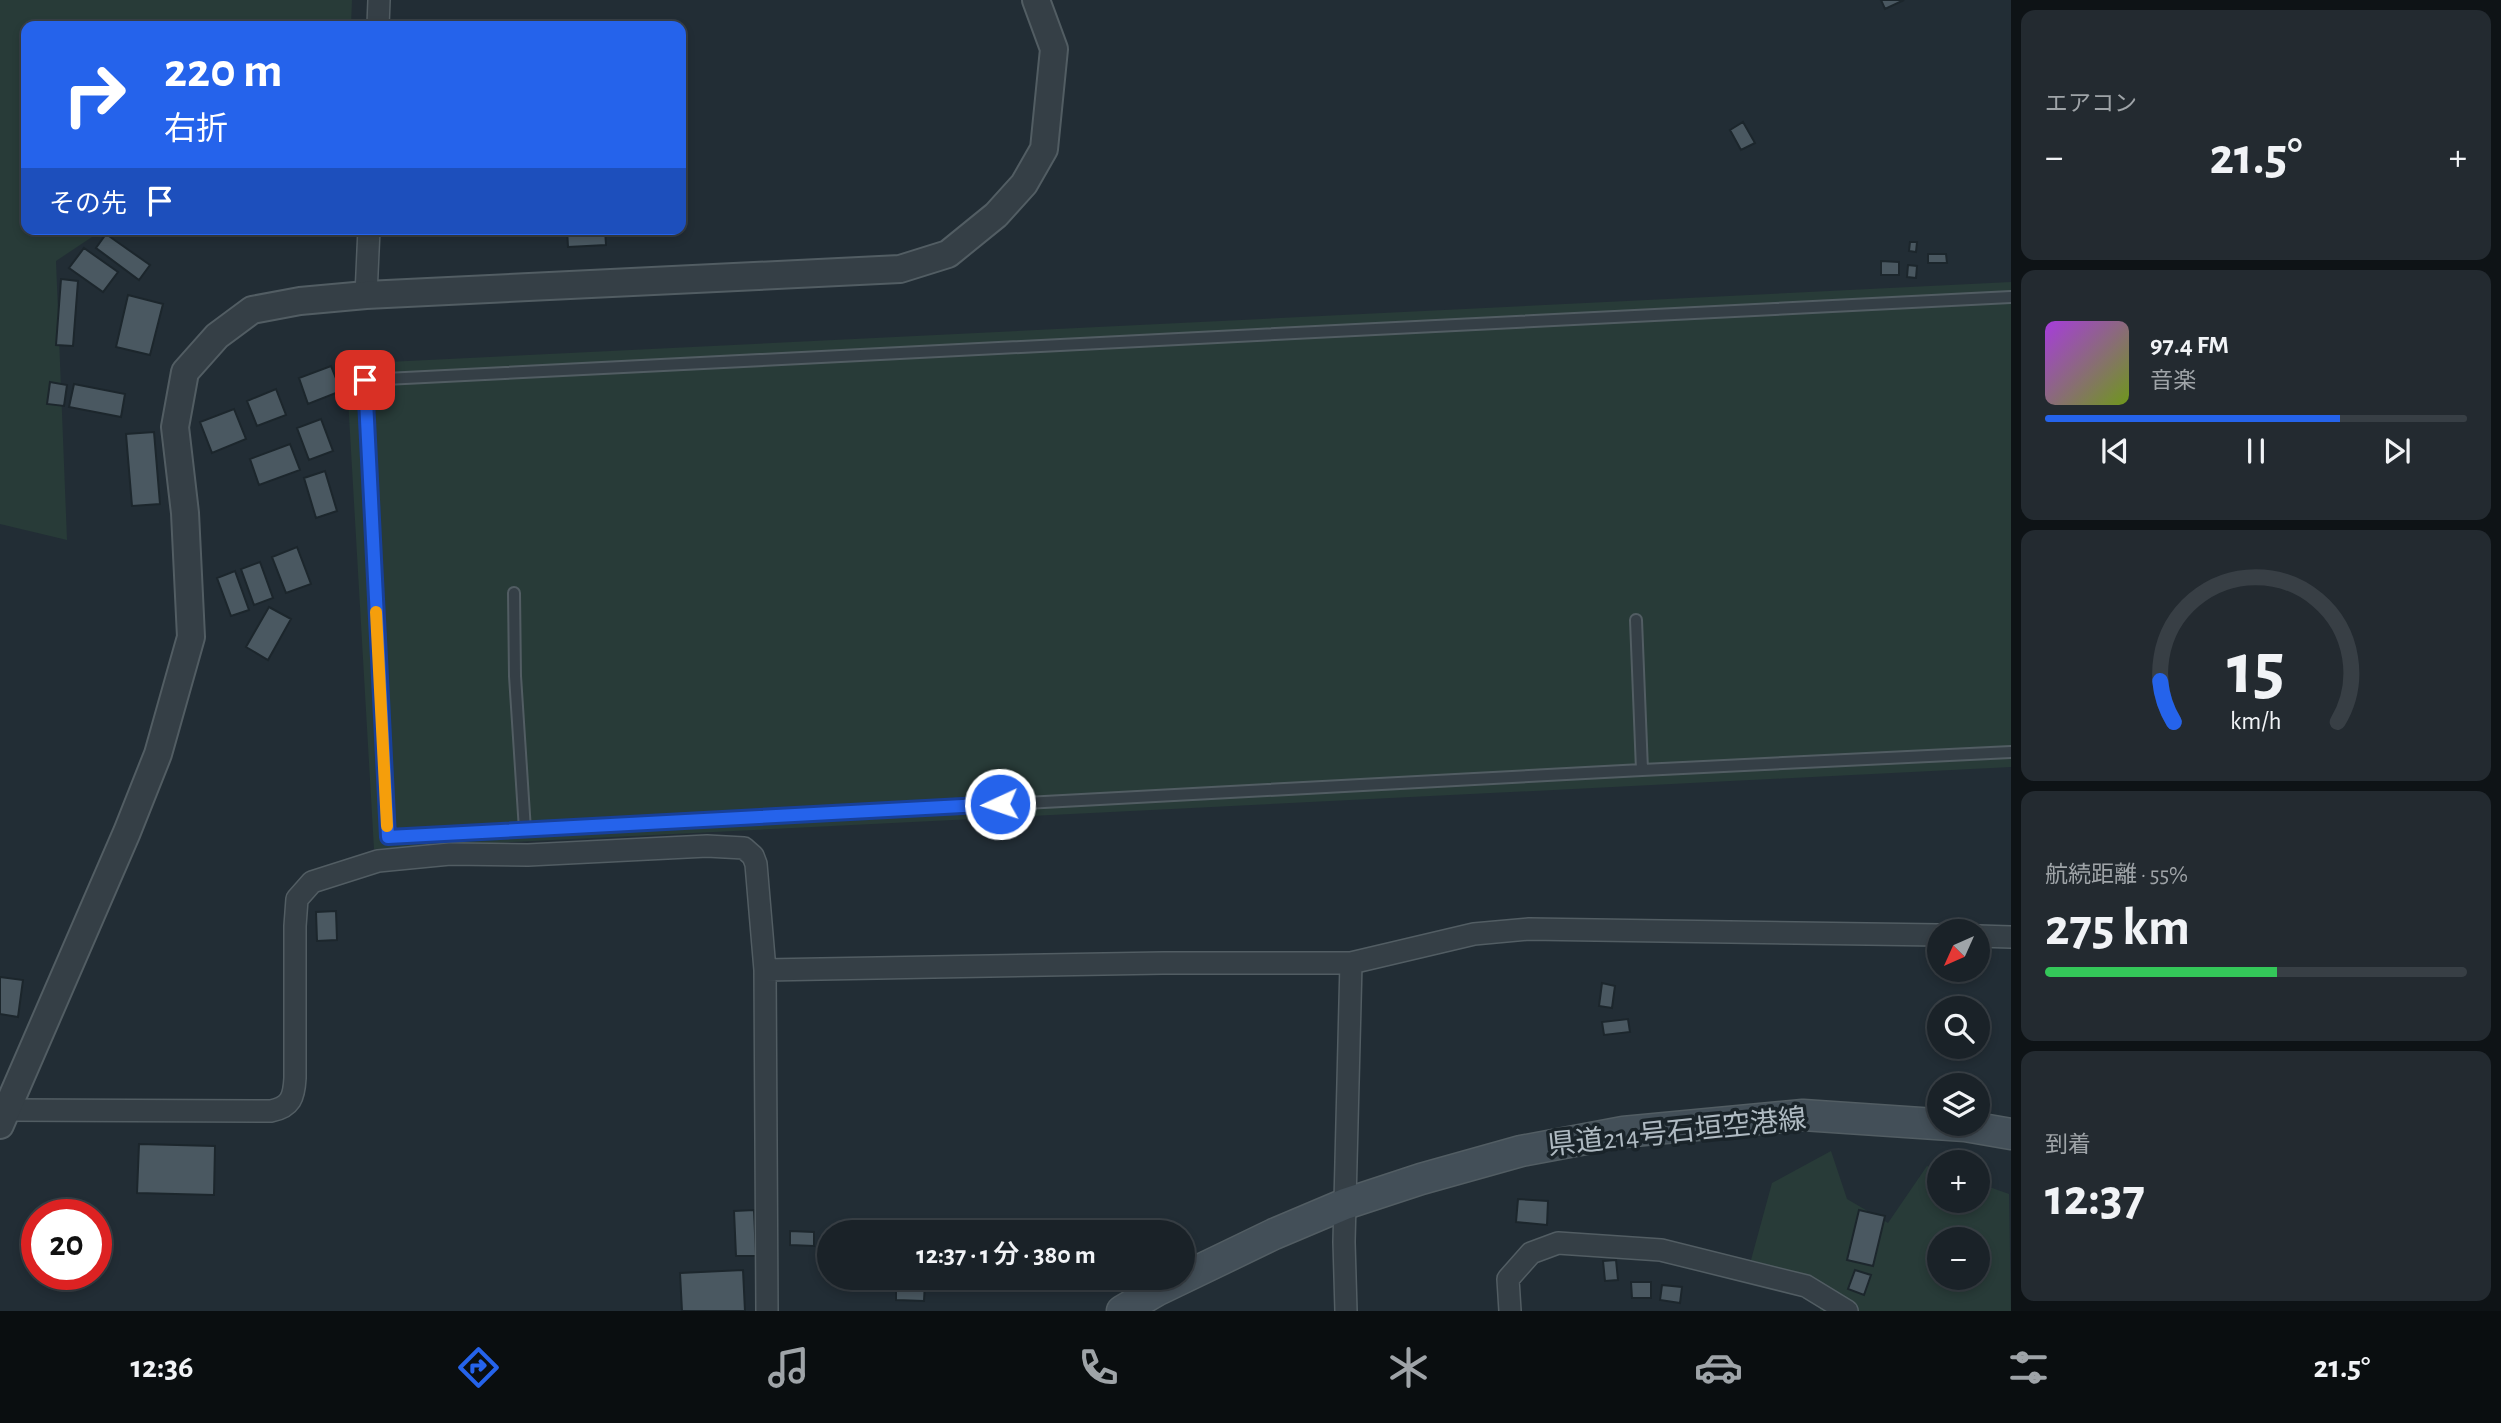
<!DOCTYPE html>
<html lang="ja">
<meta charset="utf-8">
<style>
body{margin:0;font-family:"Alegreya Sans","Noto Sans JP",sans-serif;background:#232a30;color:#f1f3f6;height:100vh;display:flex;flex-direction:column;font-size:26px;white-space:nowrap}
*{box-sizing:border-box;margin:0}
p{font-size:23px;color:#9fa4a8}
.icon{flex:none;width:38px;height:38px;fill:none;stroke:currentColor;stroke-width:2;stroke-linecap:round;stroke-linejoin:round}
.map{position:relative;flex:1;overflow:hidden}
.details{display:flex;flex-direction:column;gap:10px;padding:10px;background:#0e1316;width:490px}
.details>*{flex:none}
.hud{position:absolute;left:21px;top:21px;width:665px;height:214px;border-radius:14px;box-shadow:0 4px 10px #0003,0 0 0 2px #383f45;background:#2563eb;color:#fff;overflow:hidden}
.needle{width:46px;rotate:225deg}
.buttons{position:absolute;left:1927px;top:919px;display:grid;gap:14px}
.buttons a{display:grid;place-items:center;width:63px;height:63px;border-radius:50%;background:#1a2228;box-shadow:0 4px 10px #0003,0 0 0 2px #383f45;font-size:35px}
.speed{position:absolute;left:21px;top:1199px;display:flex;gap:14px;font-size:35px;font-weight:700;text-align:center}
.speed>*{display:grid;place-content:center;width:91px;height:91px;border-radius:50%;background:#1a2228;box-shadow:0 4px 10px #0003,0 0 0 2px #383f45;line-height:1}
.speed .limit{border:10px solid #d22;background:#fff;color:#111}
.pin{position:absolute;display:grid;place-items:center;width:60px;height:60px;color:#fff;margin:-30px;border-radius:14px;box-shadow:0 4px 10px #0006}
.me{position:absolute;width:77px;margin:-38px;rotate:267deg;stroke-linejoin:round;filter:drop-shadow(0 0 5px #0008)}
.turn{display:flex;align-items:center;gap:24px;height:147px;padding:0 28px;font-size:32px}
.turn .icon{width:91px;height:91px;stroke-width:2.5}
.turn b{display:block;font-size:49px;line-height:60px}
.then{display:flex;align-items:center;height:66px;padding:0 28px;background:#0003;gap:14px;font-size:26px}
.big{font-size:52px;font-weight:600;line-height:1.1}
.details .card{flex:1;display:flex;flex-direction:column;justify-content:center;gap:10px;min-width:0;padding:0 24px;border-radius:14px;background:#232a30}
.details .dial{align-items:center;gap:0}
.dial svg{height:182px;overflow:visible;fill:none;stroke:#383f45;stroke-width:7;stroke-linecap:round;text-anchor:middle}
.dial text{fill:#f1f3f6;stroke:none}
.song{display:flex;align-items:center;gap:21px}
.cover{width:84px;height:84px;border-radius:10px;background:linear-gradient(135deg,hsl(280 70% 55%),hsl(80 70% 35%))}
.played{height:7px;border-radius:4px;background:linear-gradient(90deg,#2563eb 70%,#383f45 70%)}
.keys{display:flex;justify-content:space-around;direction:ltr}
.heat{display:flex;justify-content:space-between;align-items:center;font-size:38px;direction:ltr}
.charge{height:10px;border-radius:5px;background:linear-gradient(90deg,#34c759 55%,#383f45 0)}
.trip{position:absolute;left:817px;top:1220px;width:378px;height:70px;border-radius:35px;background:#1a2228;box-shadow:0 4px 10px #0003,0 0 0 2px #383f45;font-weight:600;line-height:70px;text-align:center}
.tabs{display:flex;height:112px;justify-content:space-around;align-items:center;background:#0a0e10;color:#9fa4a8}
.tabs .icon{width:49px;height:49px}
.tabs .selected{color:#2563eb}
.tabs b{font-size:32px;color:#f1f3f6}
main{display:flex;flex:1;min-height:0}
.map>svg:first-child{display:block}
.green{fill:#283b38;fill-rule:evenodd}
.building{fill:#4a5861;stroke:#1c262c;stroke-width:2}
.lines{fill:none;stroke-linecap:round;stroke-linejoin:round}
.service-casing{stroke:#525d63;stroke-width:14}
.minor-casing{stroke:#525d63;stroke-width:24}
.tertiary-casing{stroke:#525d63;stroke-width:30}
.secondary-casing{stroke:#525d63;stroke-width:33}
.service{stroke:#353f46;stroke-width:10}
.minor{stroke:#353f46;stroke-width:21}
.tertiary{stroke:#353f46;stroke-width:26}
.secondary{stroke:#434f58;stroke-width:30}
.route-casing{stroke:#184099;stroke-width:18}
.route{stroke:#2563eb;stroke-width:12}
.slow{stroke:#f59e0b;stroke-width:12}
.labels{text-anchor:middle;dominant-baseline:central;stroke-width:7;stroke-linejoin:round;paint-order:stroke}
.street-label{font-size:28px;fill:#afbac2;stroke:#1a242a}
</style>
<main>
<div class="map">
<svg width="2011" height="1311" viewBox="0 0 2011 1311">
<rect width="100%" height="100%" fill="#222d35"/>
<!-- green -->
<path class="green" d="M0 0H352L351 26H26V229H104L56 261 67 540 0 524Z
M2011 282V767L374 849 346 364Z
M1831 1151 1847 1199 1888 1223 1927 1166 1939 1170V1200H1978V1183L2009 1194 2011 1311H1820L1818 1282 1751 1260 1772 1183ZM1939 1239H1978V1278H1939Z"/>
<!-- building -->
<path class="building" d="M1881 0H1904L1885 9Z
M1743 122 1755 143 1741 150 1730 130Z
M567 229H605L606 245 568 247Z
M106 234 150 265 139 280 96 248Z
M1910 242H1917L1916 252 1909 251Z
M84 248 118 272 103 292 69 268Z
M1928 254H1946L1947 263H1928Z
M1881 261 1899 262V275H1881Z
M1908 265 1917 266 1916 278 1907 277Z
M61 279 78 281 73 346 56 345Z
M128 295 163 304 150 355 116 347Z
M331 366 341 391 308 404 299 378Z
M50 382 67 385 64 406 47 404Z
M74 384 125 394 121 417 69 407Z
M276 389 286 415 257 426 247 401Z
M234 409 246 439 212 453 200 422Z
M321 419 333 451 309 460 297 428Z
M154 432 160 504 132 506 126 434Z
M290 444 300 470 259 485 250 459Z
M325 471 337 511 316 518 304 478Z
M297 547 311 584 286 593 272 557Z
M260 562 273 598 254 605 241 569Z
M235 571 249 610 231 616 217 578Z
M269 607 291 619 268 660 246 647Z
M336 911 337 940 317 941 316 912Z
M0 977 23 980 18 1017 0 1014Z
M1602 983 1615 986 1612 1008 1599 1006Z
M1628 1019 1630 1032 1604 1035 1602 1022Z
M139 1144 215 1146 214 1195 137 1193Z
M1518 1199 1548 1201 1547 1225 1516 1222Z
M754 1210 756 1256H736L734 1211Z
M1859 1210 1885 1216 1873 1266 1847 1260Z
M790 1231 814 1232V1246L790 1245Z
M1616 1260 1618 1280 1605 1281 1603 1261Z
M743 1270 745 1311H682L680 1273Z
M1855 1270 1871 1275 1864 1295 1848 1289Z
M896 1281 925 1282 924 1301 896 1300Z
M1631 1282H1651V1298H1632Z
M1662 1285 1682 1287 1680 1303 1660 1300Z"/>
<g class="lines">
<!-- service casing -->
<g class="service-casing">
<path id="service" d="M2011 297 365 380 388 837 1642 770 2011 752
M514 593 515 676 525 830
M1636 620 1642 770"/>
</g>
<!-- minor casing -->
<g class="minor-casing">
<path id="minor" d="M378 26 379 0
M366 295 369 229
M1978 936 2011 937
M765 970 1163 963H1351L1474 934 1529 929 1939 935
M7 1110 271 1111C291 1107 294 1097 295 1078V926L297 899 312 882 378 861 450 854 528 855 707 846 744 848 753 856 756 864 765 970 767 1311
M1346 1311 1344 1242 1351 963
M1510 1311 1508 1279 1531 1253 1558 1243 1661 1250 1806 1286 1847 1311"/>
</g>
<!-- tertiary casing -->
<g class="tertiary-casing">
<path id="tertiary" d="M0 1125 127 832 158 754 191 637 185 513 175 427 185 372 217 336 252 310 300 301 366 295 900 269 948 254 996 215 1024 184 1044 149 1054 49 1036 0"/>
</g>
<!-- secondary casing -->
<g class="secondary-casing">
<path id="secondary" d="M1122 1311 1156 1291 1274 1234 1345 1204 1421 1179 1521 1151 1623 1132 1803 1115 1965 1126 2011 1134"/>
</g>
<!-- service -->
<use href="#service" class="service"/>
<!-- minor -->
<use href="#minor" class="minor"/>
<!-- tertiary -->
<use href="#tertiary" class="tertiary"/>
<!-- secondary -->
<use href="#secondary" class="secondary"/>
</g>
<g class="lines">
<!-- route casing -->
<g class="route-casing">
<path id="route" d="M365 380 388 837 1000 804"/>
</g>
<!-- route -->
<use href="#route" class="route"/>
<!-- slow -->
<path class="slow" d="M376 612 387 826"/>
</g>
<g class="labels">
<!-- street labels -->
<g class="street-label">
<text transform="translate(1677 1133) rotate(-6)">県道214号石垣空港線</text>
</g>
</g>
</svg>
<div class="buttons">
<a><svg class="needle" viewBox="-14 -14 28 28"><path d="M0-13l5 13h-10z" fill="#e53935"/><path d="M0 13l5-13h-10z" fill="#9fa4a8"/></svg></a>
<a><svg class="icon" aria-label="search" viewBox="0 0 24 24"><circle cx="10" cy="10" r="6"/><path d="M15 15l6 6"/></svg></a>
<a><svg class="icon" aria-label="layers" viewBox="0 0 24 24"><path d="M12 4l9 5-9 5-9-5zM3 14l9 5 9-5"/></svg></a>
<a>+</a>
<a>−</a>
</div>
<div class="speed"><div class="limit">20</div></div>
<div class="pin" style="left:365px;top:380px;background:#d93025"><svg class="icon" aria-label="arrive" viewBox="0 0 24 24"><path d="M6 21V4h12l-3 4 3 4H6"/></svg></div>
<svg class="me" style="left:1000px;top:804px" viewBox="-20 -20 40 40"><circle r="17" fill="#2563eb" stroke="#fff" stroke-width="3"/><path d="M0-11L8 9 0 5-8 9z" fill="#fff"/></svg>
<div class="trip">12:37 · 1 分 · 380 m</div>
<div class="hud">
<div class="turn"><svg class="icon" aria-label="right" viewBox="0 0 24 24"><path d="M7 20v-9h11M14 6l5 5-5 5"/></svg><div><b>220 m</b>右折</div></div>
<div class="then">その先<svg class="icon" aria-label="arrive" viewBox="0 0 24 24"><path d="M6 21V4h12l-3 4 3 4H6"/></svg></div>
</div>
</div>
<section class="details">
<div class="card"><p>エアコン</p>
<div class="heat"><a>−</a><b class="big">21.5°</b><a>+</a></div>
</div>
<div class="card">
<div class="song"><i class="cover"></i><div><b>97.4 FM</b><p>音楽</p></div></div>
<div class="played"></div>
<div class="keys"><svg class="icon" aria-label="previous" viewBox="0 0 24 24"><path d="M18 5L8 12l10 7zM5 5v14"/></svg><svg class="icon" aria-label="pause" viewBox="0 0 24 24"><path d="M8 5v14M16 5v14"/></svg><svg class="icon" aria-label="next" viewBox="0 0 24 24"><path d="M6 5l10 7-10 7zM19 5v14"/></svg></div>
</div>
<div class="card dial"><svg viewBox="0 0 100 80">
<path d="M14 69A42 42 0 1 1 86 69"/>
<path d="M14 69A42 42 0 0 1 8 51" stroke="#2563eb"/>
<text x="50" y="56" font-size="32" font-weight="700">15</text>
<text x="50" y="72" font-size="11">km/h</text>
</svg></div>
<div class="card"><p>航続距離 · 55%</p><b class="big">275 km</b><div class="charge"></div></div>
<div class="card"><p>到着</p><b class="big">12:37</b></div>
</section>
</main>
<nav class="tabs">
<b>12:36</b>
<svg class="icon selected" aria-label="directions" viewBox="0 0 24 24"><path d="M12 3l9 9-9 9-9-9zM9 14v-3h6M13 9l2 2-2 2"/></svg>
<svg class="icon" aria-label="music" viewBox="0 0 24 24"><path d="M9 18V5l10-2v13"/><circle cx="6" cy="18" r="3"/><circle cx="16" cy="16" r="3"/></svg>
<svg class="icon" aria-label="phone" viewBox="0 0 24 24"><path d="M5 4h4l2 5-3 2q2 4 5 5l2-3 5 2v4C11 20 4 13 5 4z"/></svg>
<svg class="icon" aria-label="climate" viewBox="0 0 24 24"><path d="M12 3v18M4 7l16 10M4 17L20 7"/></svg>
<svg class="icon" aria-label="car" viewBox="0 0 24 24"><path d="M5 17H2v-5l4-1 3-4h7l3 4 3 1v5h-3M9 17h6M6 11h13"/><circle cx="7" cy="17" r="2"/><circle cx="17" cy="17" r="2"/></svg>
<svg class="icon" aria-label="filters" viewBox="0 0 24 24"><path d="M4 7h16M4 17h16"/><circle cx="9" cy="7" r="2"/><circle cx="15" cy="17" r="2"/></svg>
<b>21.5°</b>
</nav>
